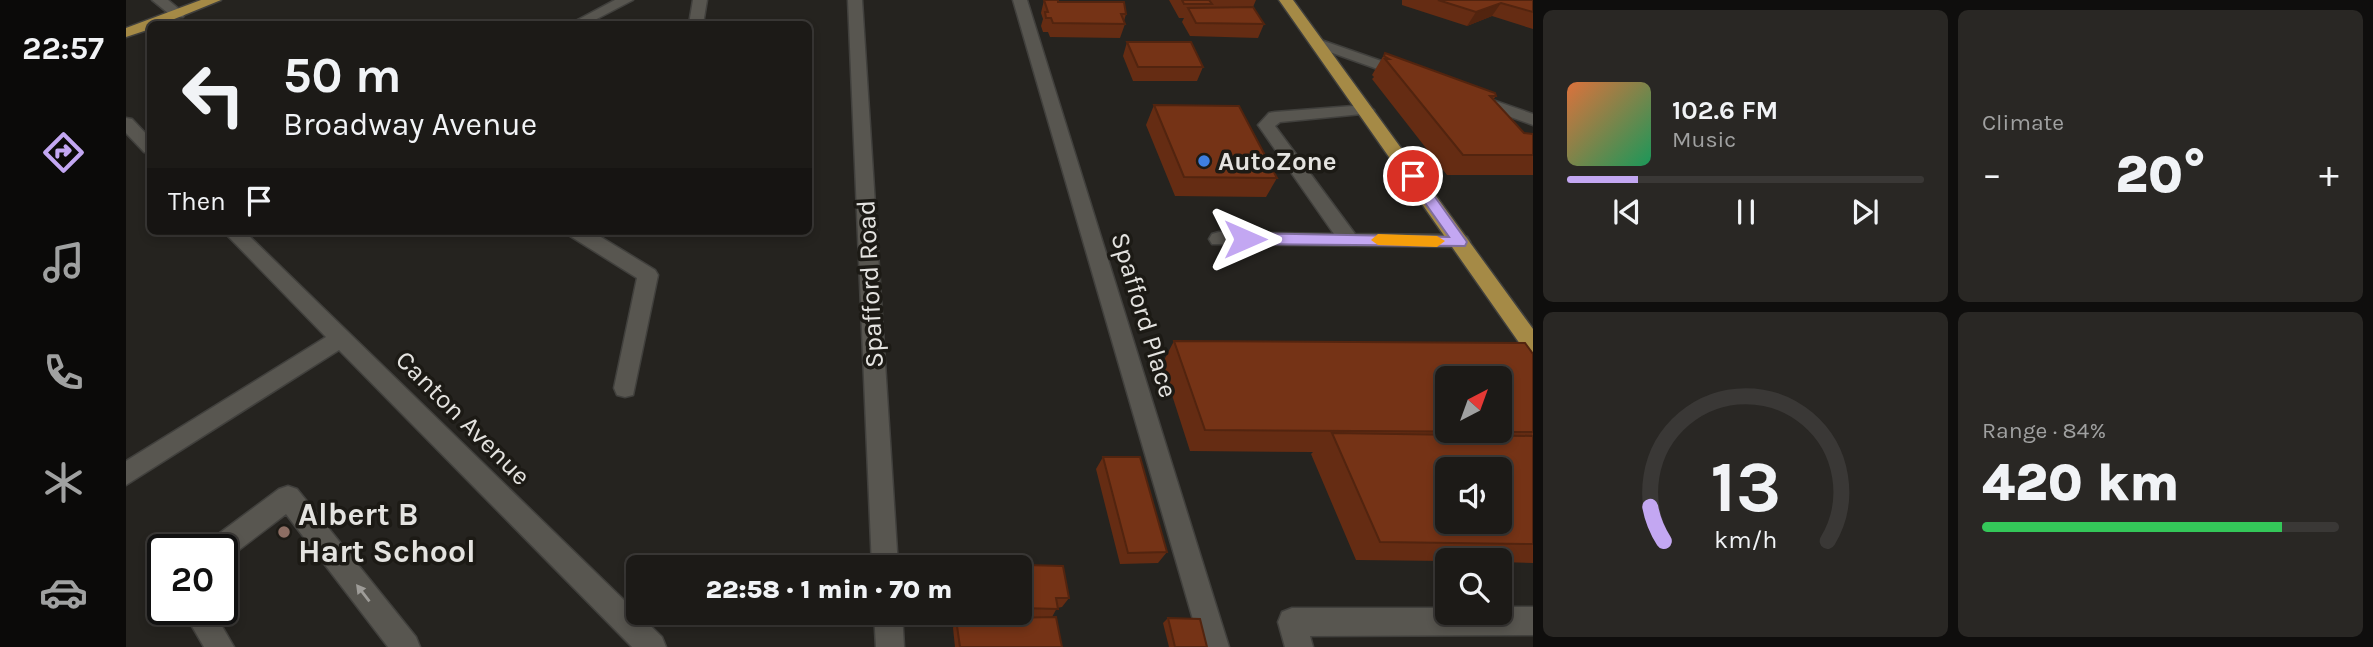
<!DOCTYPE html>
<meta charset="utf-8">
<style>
body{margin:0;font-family:Karla,sans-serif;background:#292724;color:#f1f3f6;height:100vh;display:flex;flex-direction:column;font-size:26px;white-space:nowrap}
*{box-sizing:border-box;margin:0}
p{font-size:23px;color:#a0a1a1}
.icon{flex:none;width:38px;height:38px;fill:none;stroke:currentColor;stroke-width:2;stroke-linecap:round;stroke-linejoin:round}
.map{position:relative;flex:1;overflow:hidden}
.drawer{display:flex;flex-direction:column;gap:10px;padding:10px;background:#0f0e0d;width:840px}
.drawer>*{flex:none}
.top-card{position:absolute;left:21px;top:21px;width:665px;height:214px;border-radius:10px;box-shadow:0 4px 10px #0003,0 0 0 2px #3a3836;background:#1c1a17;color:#f1f3f6;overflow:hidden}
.needle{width:46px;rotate:41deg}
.tools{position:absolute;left:1309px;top:366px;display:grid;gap:14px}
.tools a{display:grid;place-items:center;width:77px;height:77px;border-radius:10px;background:#1c1a17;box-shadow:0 4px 10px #0003,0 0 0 2px #3a3836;font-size:35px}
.speed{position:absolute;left:21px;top:534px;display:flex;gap:14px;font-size:35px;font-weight:700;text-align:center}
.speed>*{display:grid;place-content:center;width:91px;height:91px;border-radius:50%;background:#1c1a17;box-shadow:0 4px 10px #0003,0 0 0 2px #3a3836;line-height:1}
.speed .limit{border:4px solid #111;border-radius:10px;background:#fff;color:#111}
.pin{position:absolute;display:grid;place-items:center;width:60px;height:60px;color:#fff;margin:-30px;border:4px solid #fff;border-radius:50%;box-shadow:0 2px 7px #0007}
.me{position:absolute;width:77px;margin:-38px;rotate:90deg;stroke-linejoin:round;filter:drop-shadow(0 0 5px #0008)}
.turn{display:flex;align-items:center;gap:24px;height:147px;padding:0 21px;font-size:32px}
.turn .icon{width:91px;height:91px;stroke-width:2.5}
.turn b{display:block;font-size:49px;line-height:60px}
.then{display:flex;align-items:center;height:66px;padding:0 21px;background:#0003;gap:14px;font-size:26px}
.big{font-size:52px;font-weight:800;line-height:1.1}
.drawer .widget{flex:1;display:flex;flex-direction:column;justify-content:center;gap:10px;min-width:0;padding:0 24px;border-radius:10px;background:#292724}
.drawer .dial{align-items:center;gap:0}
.dial svg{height:182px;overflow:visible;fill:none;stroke:#3a3836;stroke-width:7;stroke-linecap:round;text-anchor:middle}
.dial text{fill:#f1f3f6;stroke:none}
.song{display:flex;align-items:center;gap:21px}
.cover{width:84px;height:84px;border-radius:10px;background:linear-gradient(135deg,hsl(20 70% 55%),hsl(150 70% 35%))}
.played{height:7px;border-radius:4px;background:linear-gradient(90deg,#c3a7f2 20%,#3a3836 20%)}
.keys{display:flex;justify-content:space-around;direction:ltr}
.heat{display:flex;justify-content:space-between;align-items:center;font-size:38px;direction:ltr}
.charge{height:10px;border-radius:5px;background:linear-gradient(90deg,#34c759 84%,#3a3836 0)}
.drawer .tiles{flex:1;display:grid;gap:10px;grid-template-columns:repeat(2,1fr)}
.trip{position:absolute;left:500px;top:555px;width:406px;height:70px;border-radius:10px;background:#1c1a17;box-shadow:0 4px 10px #0003,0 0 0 2px #3a3836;font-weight:800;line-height:70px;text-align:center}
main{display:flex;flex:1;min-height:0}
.menu{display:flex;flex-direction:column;width:126px;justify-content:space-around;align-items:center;background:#0b0a09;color:#a0a1a1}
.menu .icon{width:49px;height:49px}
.menu .selected{color:#c3a7f2}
.menu b{font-size:32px;color:#f1f3f6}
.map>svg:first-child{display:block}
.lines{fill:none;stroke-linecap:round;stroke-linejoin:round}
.minor-casing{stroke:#41403d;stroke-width:3}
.major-casing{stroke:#41403d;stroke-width:3}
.minor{fill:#585650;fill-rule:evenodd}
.major{fill:#a58a46;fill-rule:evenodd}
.wall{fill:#652c13}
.shaded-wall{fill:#52240f}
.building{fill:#753316;stroke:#52240f;stroke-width:2;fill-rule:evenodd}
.oneway{fill:#9e9c98}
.route{fill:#c3a7f2;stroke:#7f6d9d;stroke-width:2}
.slow{fill:#f59e0b}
.shop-dot{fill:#3f7fe0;stroke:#1c1a15;stroke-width:2.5}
.education-dot{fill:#8d6e63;stroke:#1c1a15;stroke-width:2.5}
.labels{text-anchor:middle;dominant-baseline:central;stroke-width:7;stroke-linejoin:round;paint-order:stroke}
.poi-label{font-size:26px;font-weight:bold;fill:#e4e3e0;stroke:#1c1a15;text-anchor:start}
.street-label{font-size:26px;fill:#e4e3e0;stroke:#1c1a15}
.near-poi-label{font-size:32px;font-weight:bold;fill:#e4e3e0;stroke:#1c1a15;text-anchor:start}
</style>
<main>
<nav class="menu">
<b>22:57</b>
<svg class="icon selected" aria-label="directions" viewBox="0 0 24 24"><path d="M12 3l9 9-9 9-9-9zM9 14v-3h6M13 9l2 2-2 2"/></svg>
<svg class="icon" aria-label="music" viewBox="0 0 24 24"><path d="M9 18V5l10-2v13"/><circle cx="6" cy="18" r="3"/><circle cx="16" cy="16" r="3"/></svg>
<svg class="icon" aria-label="phone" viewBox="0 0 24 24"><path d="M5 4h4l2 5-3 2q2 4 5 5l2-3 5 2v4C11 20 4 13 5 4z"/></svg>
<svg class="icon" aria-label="climate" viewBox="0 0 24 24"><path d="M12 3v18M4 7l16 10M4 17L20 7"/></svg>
<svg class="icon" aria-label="car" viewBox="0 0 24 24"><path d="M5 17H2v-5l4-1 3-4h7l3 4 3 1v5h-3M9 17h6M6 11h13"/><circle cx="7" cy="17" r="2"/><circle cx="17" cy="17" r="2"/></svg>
</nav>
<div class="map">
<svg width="1407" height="647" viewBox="0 0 1407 647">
<rect width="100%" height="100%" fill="#25231f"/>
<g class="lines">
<!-- minor casing -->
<g class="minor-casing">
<path id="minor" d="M26 0H42L59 14 57 17H47Z
M489 0H507L461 24H444Z
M567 0H581L577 24H563Z
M722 0H736L772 567H746Z
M887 0H901L1103 647H1075Z
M1192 39 1284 71 1287 74 1279 79 1274 77 1187 46 1185 43 1187 40Z
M1349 94 1407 114V125L1343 102 1341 99 1343 96Z
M1240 105 1248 110 1246 113 1154 122 1149 126 1229 234 1334 235 1341 237 1344 242 1341 247 1086 244 1083 239 1086 234 1093 232 1208 234 1132 125 1143 113 1149 112Z
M0 118 6 119 24 138V153L18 152 0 133Z
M97 231H118L536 637 540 647H506L213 350 0 485V461L200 337Z
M442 231H465L529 270 532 275 507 395 499 397 491 395 488 388 511 278 444 236Z
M162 486 171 489 290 637 294 647H262L160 514 101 559 96 561V550H79L83 541 153 489Z
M1374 607H1407V635L1184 636 1187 647H1159L1152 622 1156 612 1166 608H1321V612H1374Z
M56 609H86L108 647H78Z
M748 612H776L778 647H750Z"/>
</g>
<!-- major casing -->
<g class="major-casing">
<path id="major" d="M75 0H95L36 24H24V29L0 37V28Z
M1153 0H1167L1407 329V354L1399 351Z"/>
</g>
<!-- minor -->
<use href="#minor" class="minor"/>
<!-- major -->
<use href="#major" class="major"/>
</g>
<!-- wall -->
<path class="wall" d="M918 0 1000 14 998 21 999 24 994 38 924 37 922 32H917L915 26 917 19 915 13Z
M1043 0H1130L1127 7 1138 24 1132 38 1064 36 1056 22 1058 18H1053Z
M1276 0H1407V29L1366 16 1341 26 1276 5Z
M1001 42 1077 67 1071 81H1007L997 56Z
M1259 53 1370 96 1367 100 1398 133 1407 134V175H1321L1246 79 1248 77 1246 75Z
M1028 105 1151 178 1140 197 1049 196 1020 125Z
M1048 341 1407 354V563L1374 562V560H1321V561L1230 560 1185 454 1187 452 1064 451 1036 364Z
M977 457 1041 552 1032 563 994 564 970 469Z
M831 563 937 566 943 598 936 607 931 608 926 617H930L936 647H829L827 628 830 619 896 618 831 616V612H894V567H830Z
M1042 618 1081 647H1043L1037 623Z"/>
<!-- shaded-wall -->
<path class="shaded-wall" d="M1375 3 1366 16 1341 26 1350 12Z"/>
<!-- building -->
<path class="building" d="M918 0H932V2H998L1000 14H995L999 24 927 23 925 18H920L919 12H922Z
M1056 0H1083L1086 4H1058Z
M1312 0H1407V12L1375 3 1350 12Z
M1127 7 1138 24 1070 23 1062 8Z
M1001 42H1065L1077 67H1012Z
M1259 53 1369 93 1370 96H1364L1398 133 1407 134V155H1337L1259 59H1263L1258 56Z
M1028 105 1113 106 1151 178 1058 177Z
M1048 341 1399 343 1407 354V432L1079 430ZM1321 378H1374V430H1321Z
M1206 433 1407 436V544L1254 542ZM1321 469H1374V522H1321Z
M977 457H1014L1041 552 1002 553Z
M831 563 937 566 943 598H930L932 609 894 608V567H831Z
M930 617 936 647H834L830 619Z
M1042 618 1074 619 1081 647H1049Z"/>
<!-- one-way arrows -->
<defs><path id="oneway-solid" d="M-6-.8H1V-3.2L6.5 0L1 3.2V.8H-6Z" transform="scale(1.75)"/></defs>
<use class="oneway" href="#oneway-solid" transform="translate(237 593) rotate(-128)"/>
<!-- route -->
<path class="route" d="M1287 172 1292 173 1339 239 1341 242 1339 246 1119 244 1112 239 1119 233 1323 237 1280 176Z"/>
<!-- slow -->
<path class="slow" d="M1252 234 1311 236 1319 241 1311 247 1252 245 1245 240Z"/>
<!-- markers -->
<circle class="shop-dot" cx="1078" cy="161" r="7"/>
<circle class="education-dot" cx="158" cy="532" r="7"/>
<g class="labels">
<!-- poi labels -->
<g class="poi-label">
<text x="1092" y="161">AutoZone</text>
</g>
<!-- street labels -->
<g class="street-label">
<text transform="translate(744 284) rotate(-93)">Spafford Road</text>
<text transform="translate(1018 315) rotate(73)">Spafford Place</text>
<text transform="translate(337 418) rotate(45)">Canton Avenue</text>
</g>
<!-- near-poi labels -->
<g class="near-poi-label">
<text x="172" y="514">Albert B<tspan x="172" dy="37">Hart School</tspan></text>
</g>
</g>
</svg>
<div class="tools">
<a><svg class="needle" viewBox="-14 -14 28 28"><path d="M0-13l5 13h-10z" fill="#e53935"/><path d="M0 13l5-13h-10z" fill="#a0a1a1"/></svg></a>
<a><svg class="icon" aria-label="sound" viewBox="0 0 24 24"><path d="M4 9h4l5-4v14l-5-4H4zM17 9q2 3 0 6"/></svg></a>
<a><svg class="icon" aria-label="search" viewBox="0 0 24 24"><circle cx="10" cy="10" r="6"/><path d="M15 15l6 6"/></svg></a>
</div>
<div class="speed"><div class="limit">20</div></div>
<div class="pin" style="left:1287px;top:176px;background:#d93025"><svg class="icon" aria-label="arrive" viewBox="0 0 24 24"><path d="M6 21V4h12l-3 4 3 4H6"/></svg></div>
<svg class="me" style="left:1119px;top:239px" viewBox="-20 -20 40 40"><path d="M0-17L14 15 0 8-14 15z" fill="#c3a7f2" stroke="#fff" stroke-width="4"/></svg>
<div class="trip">22:58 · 1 min · 70 m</div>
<div class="top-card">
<div class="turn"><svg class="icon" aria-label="left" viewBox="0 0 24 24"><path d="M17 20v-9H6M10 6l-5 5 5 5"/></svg><div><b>50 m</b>Broadway Avenue</div></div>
<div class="then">Then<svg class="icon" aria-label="arrive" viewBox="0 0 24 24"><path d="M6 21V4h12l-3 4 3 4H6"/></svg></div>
</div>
</div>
<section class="drawer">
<div class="tiles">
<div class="widget">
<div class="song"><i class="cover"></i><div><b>102.6 FM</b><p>Music</p></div></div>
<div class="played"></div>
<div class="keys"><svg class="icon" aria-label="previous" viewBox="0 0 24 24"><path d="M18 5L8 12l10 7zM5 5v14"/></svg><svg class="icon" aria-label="pause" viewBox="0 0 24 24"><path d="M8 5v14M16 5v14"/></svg><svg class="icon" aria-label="next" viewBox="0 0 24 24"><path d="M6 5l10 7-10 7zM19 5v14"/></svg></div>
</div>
<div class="widget"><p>Climate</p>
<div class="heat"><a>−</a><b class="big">20°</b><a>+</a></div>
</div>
<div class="widget dial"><svg viewBox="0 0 100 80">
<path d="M14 69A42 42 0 1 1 86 69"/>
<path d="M14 69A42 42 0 0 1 8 54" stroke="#c3a7f2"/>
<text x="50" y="56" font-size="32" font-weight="700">13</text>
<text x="50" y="72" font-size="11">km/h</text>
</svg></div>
<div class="widget"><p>Range · 84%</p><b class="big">420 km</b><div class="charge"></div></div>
</div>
</section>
</main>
